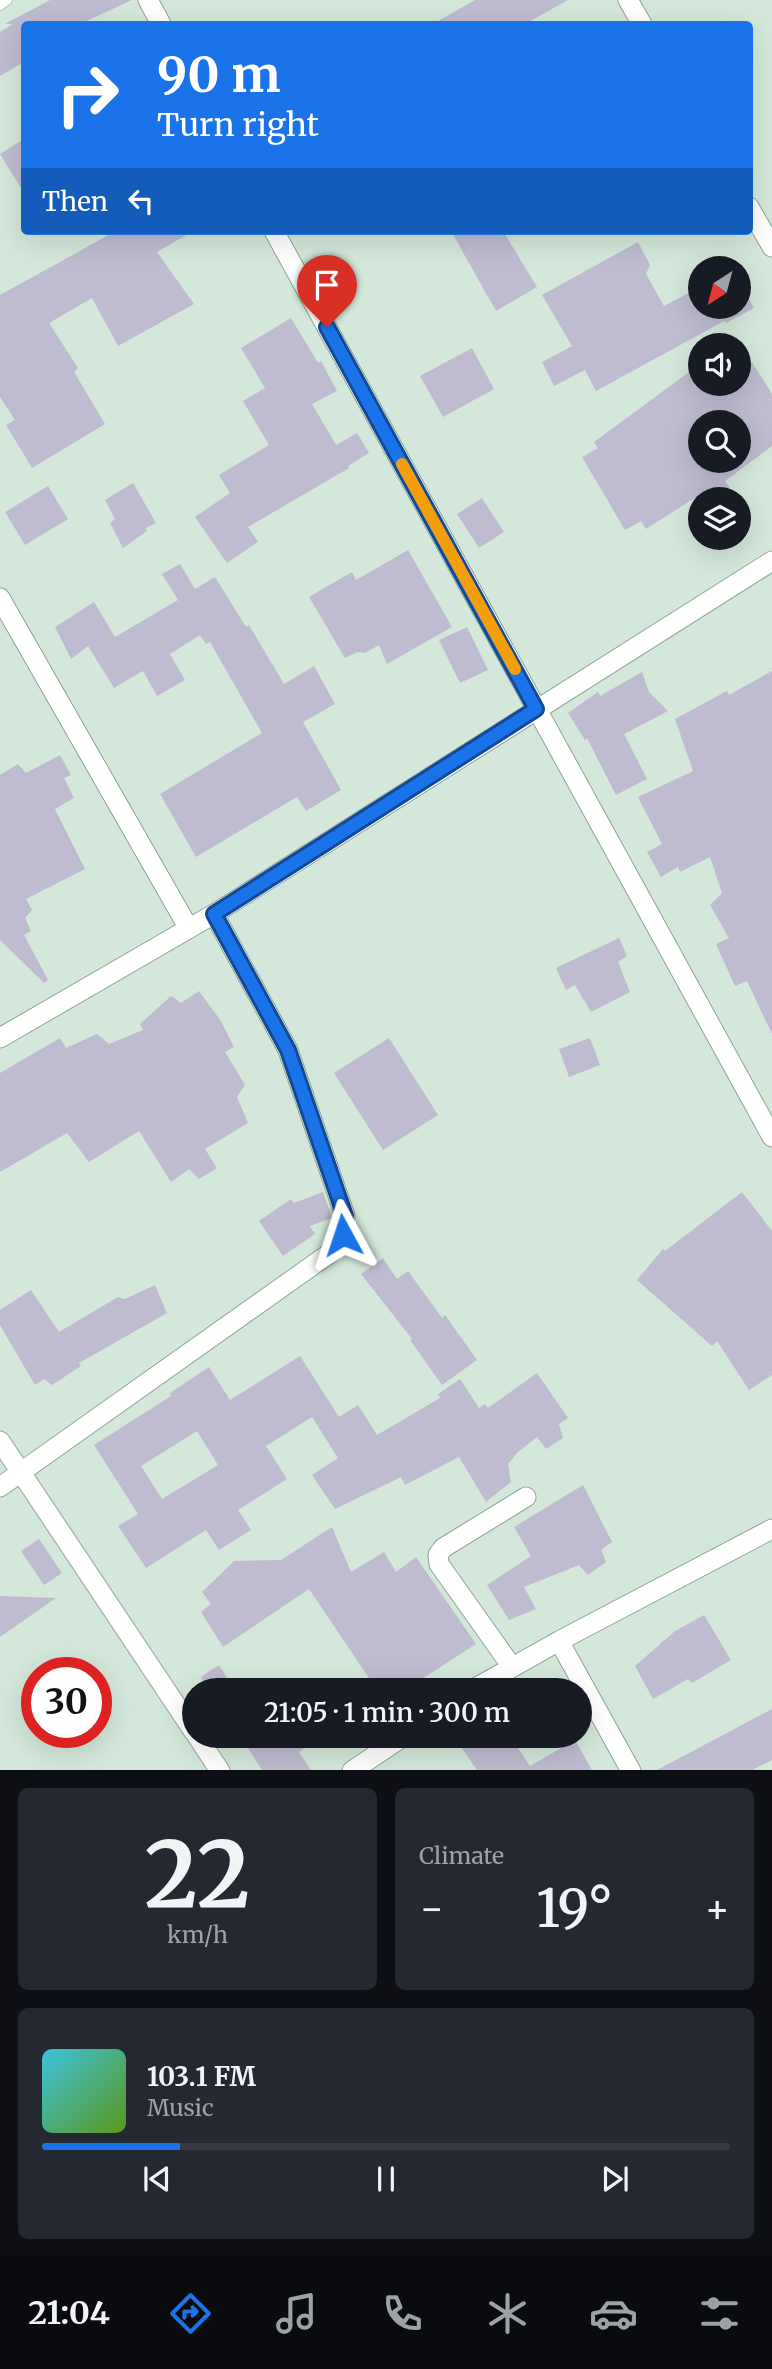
<!DOCTYPE html>
<meta charset="utf-8">
<style>
body{margin:0;font-family:Merriweather,serif;background:#242831;color:#f1f3f6;height:100vh;display:flex;flex-direction:column;font-size:26px;white-space:nowrap}
*{box-sizing:border-box;margin:0}
p{font-size:23px;color:#9ea1a6}
.icon{flex:none;width:38px;height:38px;fill:none;stroke:currentColor;stroke-width:2;stroke-linecap:round;stroke-linejoin:round}
.map{position:relative;height:1770px;overflow:hidden}
.side{display:flex;flex-direction:column;gap:18px;padding:18px;background:#0d0f14;flex:1}
.side>*{flex:none}
.banner{position:absolute;left:21px;top:21px;width:732px;height:214px;border-radius:7px;box-shadow:0 7px 28px #0002;background:#1a73e8;color:#fff;overflow:hidden}
.needle{width:46px;rotate:216deg}
.controls{position:absolute;left:688px;top:256px;display:grid;gap:14px}
.controls a{display:grid;place-items:center;width:63px;height:63px;border-radius:50%;background:#171b24;box-shadow:0 7px 28px #0002;font-size:35px}
.speed{position:absolute;left:21px;top:1657px;display:flex;gap:14px;font-size:35px;font-weight:700;text-align:center}
.speed>*{display:grid;place-content:center;width:91px;height:91px;border-radius:50%;background:#171b24;box-shadow:0 7px 28px #0002;line-height:1}
.speed .limit{border:10px solid #d22;background:#fff;color:#111}
.pin{position:absolute;display:grid;place-items:center;width:60px;height:60px;color:#fff;margin:-72px -30px;border-radius:50% 50% 50% 0;rotate:-45deg;box-shadow:0 0 7px #0007}
.pin .icon{rotate:45deg}
.me{position:absolute;width:77px;margin:-38px;rotate:355deg;stroke-linejoin:round;filter:drop-shadow(0 0 5px #0008)}
.turn{display:flex;align-items:center;gap:24px;height:147px;padding:0 21px;font-size:32px}
.turn .icon{width:91px;height:91px;stroke-width:2.5}
.turn b{display:block;font-size:49px;line-height:60px}
.then{display:flex;align-items:center;height:66px;padding:0 21px;background:#0003;gap:14px;font-size:26px}
.big{font-size:52px;font-weight:600;line-height:1.1}
.side .tile{flex:1;display:flex;flex-direction:column;justify-content:center;gap:10px;min-width:0;padding:0 24px;border-radius:10px;background:#242831}
.side .dial{align-items:center;gap:0}
.dial b{font-size:91px;line-height:1}
.song{display:flex;align-items:center;gap:21px}
.cover{width:84px;height:84px;border-radius:10px;background:linear-gradient(135deg,hsl(190 70% 55%),hsl(90 70% 35%))}
.played{height:7px;border-radius:4px;background:linear-gradient(90deg,#1a73e8 20%,#363941 20%)}
.keys{display:flex;justify-content:space-around;direction:ltr}
.heat{display:flex;justify-content:space-between;align-items:center;font-size:38px;direction:ltr}
.side .tiles{flex:1;display:grid;gap:18px;grid-template-columns:1fr 1fr}
.tile:last-child{grid-column:span 2}
.trip{position:absolute;left:182px;top:1678px;width:410px;height:70px;border-radius:35px;background:#171b24;box-shadow:0 7px 28px #0002;font-weight:600;line-height:70px;text-align:center}
.menu{display:flex;height:112px;justify-content:space-around;align-items:center;background:#090b0e;color:#9ea1a6}
.menu .icon{width:49px;height:49px}
.menu .current{color:#1a73e8}
.menu b{font-size:32px;color:#f1f3f6}
.map>svg:first-child{display:block}
.building{fill:#bfbbd0;fill-rule:evenodd}
.lines{fill:none;stroke-linecap:round;stroke-linejoin:round}
.service-casing{stroke:#90a496;stroke-width:11}
.minor-casing{stroke:#90a496;stroke-width:21}
.service{stroke:#fff;stroke-width:10}
.minor{stroke:#fff;stroke-width:19}
.route-casing{stroke:#114b97;stroke-width:18}
.route{stroke:#1a73e8;stroke-width:12}
.slow{stroke:#f59e0b;stroke-width:12}
</style>
<div class="map">
<svg width="772" height="1771" viewBox="0 0 772 1771">
<rect width="100%" height="100%" fill="#d3e8da"/>
<!-- building -->
<path class="building" d="M50 0H132L80 24H24V62L0 76V32L13 24H5Z
M475 0H568L525 24H433Z
M24 139V193L0 154Z
M116 231H193L157 252 194 304 118 346 92 298 49 323 78 368 74 372 105 424 32 468 6 425 15 420 0 397V295Z
M451 231H503L537 287 496 311Z
M638 242 650 265 646 274 664 306 700 287V306H738V280L754 308 726 323 724 321 596 391 585 370 554 386 542 362 572 346 542 295Z
M291 318 318 363 321 361 337 391 312 404 336 445 357 433 369 453 348 466 349 468 248 527 258 542 227 563 195 517 230 493 219 475 269 445 243 401 265 388 241 348Z
M472 348 494 389 443 417 420 376Z
M752 362 772 394V446L725 481 730 488 712 499H693L646 529 641 521 625 530 582 457 598 448 594 442 700 364V387L707 383H738V368ZM700 422H738V460H700Z
M133 483 156 523 146 528 147 531 123 548 110 523 115 519 105 500Z
M48 486 68 519 25 545 5 512Z
M482 498 504 532 479 548 457 514Z
M408 550 452 627 387 664 379 645 365 653 358 652 345 658 309 597 352 572 356 580Z
M180 564 195 589 215 577 246 627 249 625 284 684 314 666 335 704 303 722 341 790 306 811 297 797 196 857 160 794 262 733 210 642 206 644 200 635 170 654 185 680 157 696 143 671 114 688 88 646 71 659 55 627 94 602 115 637 178 600 162 574Z
M467 627 488 670 460 683 439 640Z
M772 671V1034L747 981 735 986 716 944 729 938 710 905 722 893 710 857 680 872 678 867 661 877 647 852 662 844 638 797 693 771 675 719 727 691 729 695Z
M642 672 649 692 668 711 624 734 647 779 616 795 587 738 585 740 568 713 598 692 600 696Z
M60 755 71 775 64 778 74 798 55 809 85 869 26 899 32 910 25 918 31 931 24 935 48 980 44 983 0 940V775L18 764 26 773Z
M619 938 627 956 618 962 630 992 591 1012 575 985 566 990 556 968Z
M199 991 221 1021 234 1047 225 1052 245 1085 237 1097 248 1123 205 1149 217 1168 199 1179 189 1169 171 1182 139 1131 89 1162 67 1133 0 1172V1073L60 1038 66 1048 97 1034 109 1044 143 1030 140 1024 171 996 181 1003Z
M389 1038 438 1115 383 1150 334 1073Z
M590 1038 600 1065 569 1077 559 1049Z
M323 1192 332 1218 310 1226 315 1234 283 1256 259 1221 291 1199 294 1203Z
M742 1192 772 1231V1375L749 1390 717 1341 712 1346 637 1280 663 1249 665 1251Z
M383 1258 397 1279 408 1271 442 1318 445 1315 477 1360 442 1385 410 1340 412 1339 361 1274Z
M155 1285 167 1313 79 1363 81 1366 52 1385 44 1379 35 1385 0 1325V1310L31 1290 59 1332 118 1297 125 1299Z
M300 1356 339 1417 358 1405 377 1435 440 1398 438 1394 460 1379 479 1408 485 1404 488 1408 537 1373 568 1418 559 1424 563 1438 546 1449 537 1437 518 1452 508 1464 511 1482 486 1502 459 1457 405 1485 401 1477 335 1509 312 1475 338 1458 312 1417 266 1446 287 1479 238 1510 251 1530 219 1550 206 1530 146 1568 118 1526 138 1514 94 1445 171 1396 170 1393 209 1367 230 1400ZM197 1431 218 1465 162 1499 141 1466Z
M583 1485 612 1542 601 1550 606 1562 588 1575 579 1565 524 1587 536 1609 509 1620 487 1585 531 1556 514 1527Z
M332 1527 351 1572 384 1552 396 1572 416 1557 476 1644 422 1679 424 1682 411 1690H377L309 1589 223 1647 201 1612 211 1604 202 1592 234 1561 281 1560Z
M39 1539 62 1573 44 1585 21 1551Z
M0 1596 56 1598 0 1637Z
M704 1615 731 1660 692 1683 688 1679 653 1699 635 1666 675 1631Z
M219 1665 235 1690H210L201 1677Z
M772 1709V1760L752 1770H657Z
M240 1736H321L299 1752 311 1770H262Z
M477 1736H510L530 1766 575 1740 592 1770H477L461 1747Z"/>
<g class="lines">
<!-- service casing -->
<g class="service-casing">
<path id="service" d="M0 5 7 0"/>
</g>
<!-- minor casing -->
<g class="minor-casing">
<path id="minor" d="M148 0 161 24
M628 0 642 24
M749 207 772 247
M274 231 772 1137
M0 598 188 927
M0 1038 214 914 772 561
M0 1441 194 1732
M0 1487 330 1253 343 1235 345 1216 288 1050 214 914
M559 1641 631 1771
M512 1667 439 1564 438 1555 443 1548 526 1497
M472 1690 559 1641 772 1529
M197 1736 220 1771
M352 1771 404 1736"/>
</g>
<!-- service -->
<use href="#service" class="service"/>
<!-- minor -->
<use href="#minor" class="minor"/>
</g>
<g class="lines">
<!-- route casing -->
<g class="route-casing">
<path id="route" d="M327 327 536 709 214 914 288 1050 345 1216 343 1235"/>
</g>
<!-- route -->
<use href="#route" class="route"/>
<!-- slow -->
<path class="slow" d="M402 464 515 669"/>
</g>
</svg>
<div class="controls">
<a><svg class="needle" viewBox="-14 -14 28 28"><path d="M0-13l5 13h-10z" fill="#e53935"/><path d="M0 13l5-13h-10z" fill="#9ea1a6"/></svg></a>
<a><svg class="icon" aria-label="sound" viewBox="0 0 24 24"><path d="M4 9h4l5-4v14l-5-4H4zM17 9q2 3 0 6"/></svg></a>
<a><svg class="icon" aria-label="search" viewBox="0 0 24 24"><circle cx="10" cy="10" r="6"/><path d="M15 15l6 6"/></svg></a>
<a><svg class="icon" aria-label="layers" viewBox="0 0 24 24"><path d="M12 4l9 5-9 5-9-5zM3 14l9 5 9-5"/></svg></a>
</div>
<div class="speed"><div class="limit">30</div></div>
<div class="pin" style="left:327px;top:327px;background:#d93025"><svg class="icon" aria-label="arrive" viewBox="0 0 24 24"><path d="M6 21V4h12l-3 4 3 4H6"/></svg></div>
<svg class="me" style="left:343px;top:1235px" viewBox="-20 -20 40 40"><path d="M0-17L14 15 0 8-14 15z" fill="#1a73e8" stroke="#fff" stroke-width="4"/></svg>
<div class="trip">21:05 · 1 min · 300 m</div>
<div class="banner">
<div class="turn"><svg class="icon" aria-label="right" viewBox="0 0 24 24"><path d="M7 20v-9h11M14 6l5 5-5 5"/></svg><div><b>90 m</b>Turn right</div></div>
<div class="then">Then<svg class="icon" aria-label="left" viewBox="0 0 24 24"><path d="M17 20v-9H6M10 6l-5 5 5 5"/></svg></div>
</div>
</div>
<section class="side">
<div class="tiles">
<div class="tile dial"><b>22</b><p>km/h</p></div>
<div class="tile"><p>Climate</p>
<div class="heat"><a>−</a><b class="big">19°</b><a>+</a></div>
</div>
<div class="tile">
<div class="song"><i class="cover"></i><div><b>103.1 FM</b><p>Music</p></div></div>
<div class="played"></div>
<div class="keys"><svg class="icon" aria-label="previous" viewBox="0 0 24 24"><path d="M18 5L8 12l10 7zM5 5v14"/></svg><svg class="icon" aria-label="pause" viewBox="0 0 24 24"><path d="M8 5v14M16 5v14"/></svg><svg class="icon" aria-label="next" viewBox="0 0 24 24"><path d="M6 5l10 7-10 7zM19 5v14"/></svg></div>
</div>
</div>
</section>
<nav class="menu">
<b>21:04</b>
<svg class="icon current" aria-label="directions" viewBox="0 0 24 24"><path d="M12 3l9 9-9 9-9-9zM9 14v-3h6M13 9l2 2-2 2"/></svg>
<svg class="icon" aria-label="music" viewBox="0 0 24 24"><path d="M9 18V5l10-2v13"/><circle cx="6" cy="18" r="3"/><circle cx="16" cy="16" r="3"/></svg>
<svg class="icon" aria-label="phone" viewBox="0 0 24 24"><path d="M5 4h4l2 5-3 2q2 4 5 5l2-3 5 2v4C11 20 4 13 5 4z"/></svg>
<svg class="icon" aria-label="climate" viewBox="0 0 24 24"><path d="M12 3v18M4 7l16 10M4 17L20 7"/></svg>
<svg class="icon" aria-label="car" viewBox="0 0 24 24"><path d="M5 17H2v-5l4-1 3-4h7l3 4 3 1v5h-3M9 17h6M6 11h13"/><circle cx="7" cy="17" r="2"/><circle cx="17" cy="17" r="2"/></svg>
<svg class="icon" aria-label="filters" viewBox="0 0 24 24"><path d="M4 7h16M4 17h16"/><circle cx="9" cy="7" r="2"/><circle cx="15" cy="17" r="2"/></svg>
</nav>
